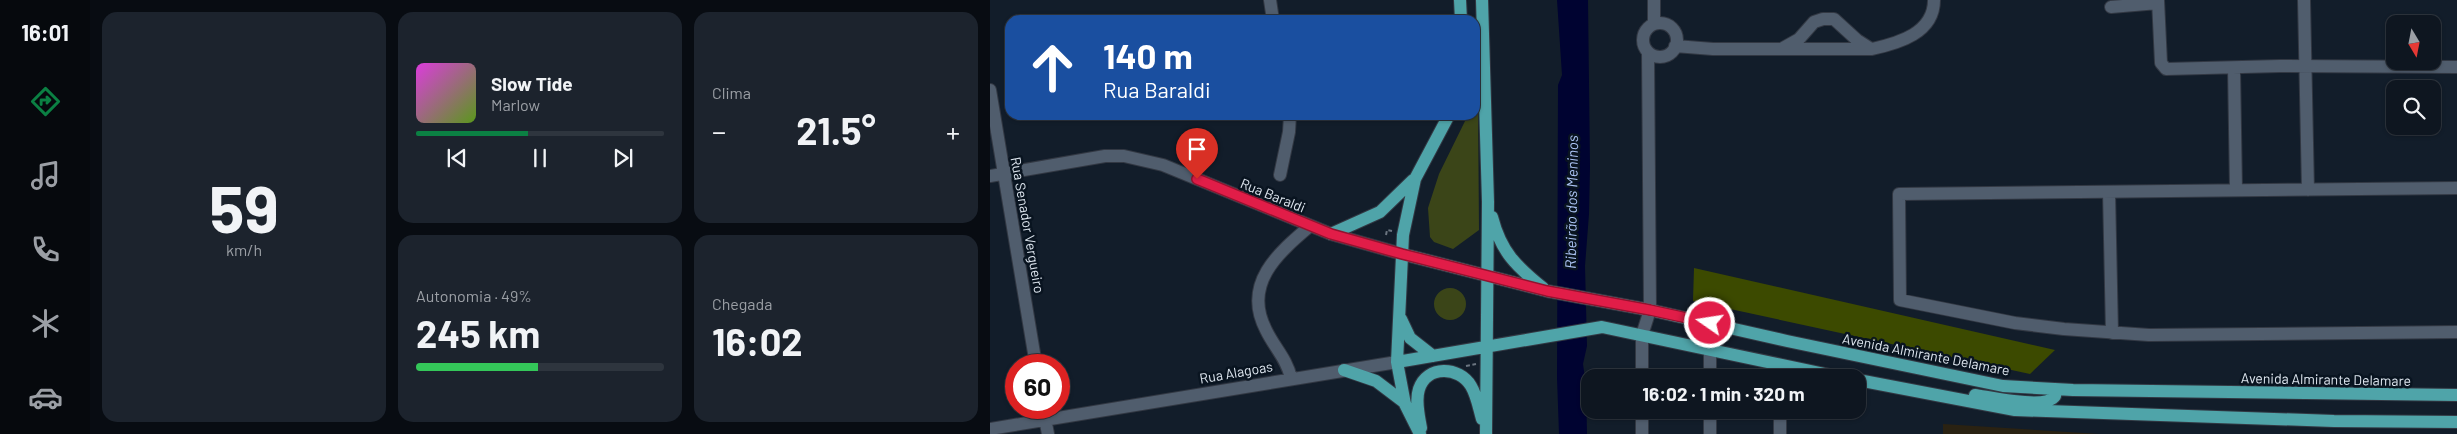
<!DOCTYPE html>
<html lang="pt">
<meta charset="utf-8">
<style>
body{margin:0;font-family:Barlow,sans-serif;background:#1c232d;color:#f1f3f6;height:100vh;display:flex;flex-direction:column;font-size:19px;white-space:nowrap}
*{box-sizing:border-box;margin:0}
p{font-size:16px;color:#9b9fa5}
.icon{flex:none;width:28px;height:28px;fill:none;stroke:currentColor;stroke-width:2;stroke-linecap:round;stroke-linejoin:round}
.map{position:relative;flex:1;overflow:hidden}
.sheet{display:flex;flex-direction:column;gap:12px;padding:12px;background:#080c12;width:900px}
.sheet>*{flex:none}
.top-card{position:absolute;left:15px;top:15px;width:475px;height:105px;border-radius:15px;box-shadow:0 1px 4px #0004,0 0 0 1px #2e353e;background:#1a4fa0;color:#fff;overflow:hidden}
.needle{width:32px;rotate:170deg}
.controls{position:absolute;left:1396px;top:15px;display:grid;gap:10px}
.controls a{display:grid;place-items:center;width:55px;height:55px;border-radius:10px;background:#0e1620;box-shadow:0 1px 4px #0004,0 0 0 1px #2e353e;font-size:25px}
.speed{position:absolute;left:15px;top:354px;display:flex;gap:10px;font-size:25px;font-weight:700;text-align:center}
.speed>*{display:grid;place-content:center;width:65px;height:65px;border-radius:50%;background:#0e1620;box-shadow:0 1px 4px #0004,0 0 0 1px #2e353e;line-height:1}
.speed .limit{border:8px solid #d22;background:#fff;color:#111}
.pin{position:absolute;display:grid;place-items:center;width:42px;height:42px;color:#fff;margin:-51px -21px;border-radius:50% 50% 50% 0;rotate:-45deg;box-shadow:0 0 5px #0007}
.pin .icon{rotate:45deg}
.me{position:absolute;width:55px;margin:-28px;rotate:283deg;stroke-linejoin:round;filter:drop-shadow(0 0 4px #0008)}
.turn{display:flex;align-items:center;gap:18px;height:105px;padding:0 15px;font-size:22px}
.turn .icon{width:65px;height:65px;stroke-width:2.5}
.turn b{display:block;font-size:35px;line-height:42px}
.big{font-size:38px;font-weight:700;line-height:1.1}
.sheet .card{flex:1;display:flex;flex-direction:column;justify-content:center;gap:8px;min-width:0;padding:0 18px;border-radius:15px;background:#1c232d}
.sheet .dial{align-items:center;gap:0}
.dial b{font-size:65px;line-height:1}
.song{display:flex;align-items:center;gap:15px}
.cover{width:60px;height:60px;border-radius:8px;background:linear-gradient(135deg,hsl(300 70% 55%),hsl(90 70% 35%))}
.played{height:5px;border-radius:2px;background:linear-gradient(90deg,#0b8043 45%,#2e353e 45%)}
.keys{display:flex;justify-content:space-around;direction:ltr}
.heat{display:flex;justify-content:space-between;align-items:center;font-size:28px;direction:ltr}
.charge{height:8px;border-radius:4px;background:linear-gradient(90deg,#34c759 49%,#2e353e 0)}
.sheet .tiles{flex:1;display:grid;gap:12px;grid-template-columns:repeat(3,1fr)}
.card:first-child{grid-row:span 2}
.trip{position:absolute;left:591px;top:369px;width:285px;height:50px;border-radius:15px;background:#0e1620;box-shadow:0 1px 4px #0004,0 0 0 1px #2e353e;font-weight:700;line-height:50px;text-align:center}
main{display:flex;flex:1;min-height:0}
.dock{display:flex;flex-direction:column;width:90px;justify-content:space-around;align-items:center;background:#06090d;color:#9b9fa5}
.dock .icon{width:35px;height:35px}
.dock .current{color:#0b8043}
.dock b{font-size:22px;color:#f1f3f6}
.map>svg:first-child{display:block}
.industrial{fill:#2a2212}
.green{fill:#3b4518}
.forest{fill:#3c4a00}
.water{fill:#000331}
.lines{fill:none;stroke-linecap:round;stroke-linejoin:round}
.minor-casing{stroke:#323843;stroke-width:14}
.major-casing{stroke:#323843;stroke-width:14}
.path{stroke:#6b7580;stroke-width:2;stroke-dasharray:4 2.5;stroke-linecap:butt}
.minor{stroke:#505d6d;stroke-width:12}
.major{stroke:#4fa4a9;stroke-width:12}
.route-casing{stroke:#92132f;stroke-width:12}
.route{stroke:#e11d48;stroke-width:9}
.labels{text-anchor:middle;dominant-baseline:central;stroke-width:5;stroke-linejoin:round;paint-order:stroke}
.street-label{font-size:14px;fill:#dee6ef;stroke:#091420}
.water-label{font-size:15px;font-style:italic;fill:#abc3f3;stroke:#091420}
</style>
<main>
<nav class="dock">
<b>16:01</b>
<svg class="icon current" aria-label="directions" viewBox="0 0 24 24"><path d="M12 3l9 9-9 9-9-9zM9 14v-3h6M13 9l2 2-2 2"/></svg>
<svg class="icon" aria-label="music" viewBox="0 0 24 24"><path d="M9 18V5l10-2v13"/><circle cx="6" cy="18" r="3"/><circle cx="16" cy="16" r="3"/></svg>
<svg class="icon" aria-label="phone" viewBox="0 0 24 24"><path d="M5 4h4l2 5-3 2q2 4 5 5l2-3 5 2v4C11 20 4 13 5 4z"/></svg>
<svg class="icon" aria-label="climate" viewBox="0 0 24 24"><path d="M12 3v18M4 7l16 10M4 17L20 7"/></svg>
<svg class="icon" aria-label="car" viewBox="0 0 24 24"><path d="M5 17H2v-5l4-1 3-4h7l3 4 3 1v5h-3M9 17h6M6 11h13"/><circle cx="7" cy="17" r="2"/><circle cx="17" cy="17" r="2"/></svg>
</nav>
<section class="sheet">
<div class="tiles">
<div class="card dial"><b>59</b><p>km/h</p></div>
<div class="card">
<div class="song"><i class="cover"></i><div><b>Slow Tide</b><p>Marlow</p></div></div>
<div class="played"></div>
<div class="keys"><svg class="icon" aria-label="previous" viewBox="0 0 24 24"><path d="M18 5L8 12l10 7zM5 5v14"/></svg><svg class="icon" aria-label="pause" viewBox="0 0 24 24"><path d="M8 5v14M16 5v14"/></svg><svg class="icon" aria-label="next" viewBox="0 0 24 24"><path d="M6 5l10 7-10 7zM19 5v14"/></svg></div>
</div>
<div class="card"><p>Clima</p>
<div class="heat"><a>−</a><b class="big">21.5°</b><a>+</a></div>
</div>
<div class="card"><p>Autonomia · 49%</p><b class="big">245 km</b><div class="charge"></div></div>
<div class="card"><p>Chegada</p><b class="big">16:02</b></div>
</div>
</section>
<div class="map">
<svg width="1467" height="434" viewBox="0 0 1467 434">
<rect width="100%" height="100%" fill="#121d2a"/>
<!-- industrial -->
<path class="industrial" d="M953 424 1109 434H953Z"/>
<!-- green -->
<path class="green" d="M488 103 489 230 463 249 444 242 440 237 438 208 449 174 478 115H485V105Z
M444 304a16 16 0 1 1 32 0a16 16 0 1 1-32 0Z"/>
<!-- forest -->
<path class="forest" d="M704 268 1065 350 1040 374 703 301Z"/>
<!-- water -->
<path class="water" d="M567 0H598L600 167 599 214 595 266 597 346 593 364 596 385 597 434H569L567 378 568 85 572 75Z"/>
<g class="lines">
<!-- minor casing -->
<g class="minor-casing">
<path id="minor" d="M280 0 283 20
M1168 0 1171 63 1176 69 1290 66 1467 67
M1314 0 1318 190
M1121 7 1168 3
M653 40a17 17 0 1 1 34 0a17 17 0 1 1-34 0Z
M664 24V0
M685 46 723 49H882C909 43 944 33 944 0
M793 48 809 39 824 22 833 19H844L867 40 881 49
M1244 68 1246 190
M0 90 46 365
M290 175 299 132 300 115
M0 176 115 156H134L173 165 341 234 412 254
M1467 188 909 194 910 300 1025 323 1074 329 1159 335 1467 332
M1119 192 1122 333
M301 378C297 359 284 347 276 330 252 284 288 253 320 226
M652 378V335L660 310 658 52
M720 378V349
M53 408 58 434
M652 410V434
M720 410V434
M790 410V434
M0 429 407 362"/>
</g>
<!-- major casing -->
<g class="major-casing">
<path id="major" d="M470 0 471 20
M492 0 498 202 496 434
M502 217C511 252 526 266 553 288
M341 234 390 212 423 180
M412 254 557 291 660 310 797 341 1013 386 1083 390 1467 395
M411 319 420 338 443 356
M407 362 612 327 854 378
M354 370 386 381 415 403
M868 380 1025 410 1344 421 1467 422
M985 395C1000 397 1056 410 1065 396L1061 389
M431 428C429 416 425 401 429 389 437 365 469 366 481 386 487 396 489 409 492 419
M430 434 415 404 407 362 413 235 425 179 459 115"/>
</g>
<!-- path -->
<path class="path" d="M396 235 397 230 402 231
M476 366 486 364"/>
<!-- minor -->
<use href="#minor" class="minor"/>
<!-- major -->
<use href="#major" class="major"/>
</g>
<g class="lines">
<!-- route casing -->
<g class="route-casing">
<path id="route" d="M207 179 341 234 412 254 557 291 660 310 720 323"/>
</g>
<!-- route -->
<use href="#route" class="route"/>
</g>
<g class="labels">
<!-- street labels -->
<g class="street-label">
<text transform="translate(283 195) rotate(22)">Rua Baraldi</text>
<text transform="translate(38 225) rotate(80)">Rua Senador Vergueiro</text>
<text transform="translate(936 354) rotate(11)">Avenida Almirante Delamare</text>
<text transform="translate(246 372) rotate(-10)">Rua Alagoas</text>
<text transform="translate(1336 379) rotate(1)">Avenida Almirante Delamare</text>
</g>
<!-- water labels -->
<g class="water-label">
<text transform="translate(581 202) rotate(-89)">Ribeirão dos Meninos</text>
</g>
</g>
</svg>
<div class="controls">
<a><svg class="needle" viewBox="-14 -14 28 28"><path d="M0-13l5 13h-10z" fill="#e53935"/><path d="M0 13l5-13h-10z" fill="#9b9fa5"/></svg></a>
<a><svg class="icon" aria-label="search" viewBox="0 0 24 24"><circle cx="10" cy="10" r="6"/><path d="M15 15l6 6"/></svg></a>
</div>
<div class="speed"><div class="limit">60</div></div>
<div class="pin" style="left:207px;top:179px;background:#d93025"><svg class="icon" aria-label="arrive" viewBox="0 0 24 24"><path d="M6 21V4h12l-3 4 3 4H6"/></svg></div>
<svg class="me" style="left:720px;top:323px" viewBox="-20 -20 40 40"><circle r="17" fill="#e11d48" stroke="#fff" stroke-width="3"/><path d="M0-11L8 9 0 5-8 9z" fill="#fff"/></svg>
<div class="trip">16:02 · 1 min · 320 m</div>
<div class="top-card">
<div class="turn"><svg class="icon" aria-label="ahead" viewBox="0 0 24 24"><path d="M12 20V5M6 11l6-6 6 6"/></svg><div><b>140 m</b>Rua Baraldi</div></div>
</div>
</div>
</main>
